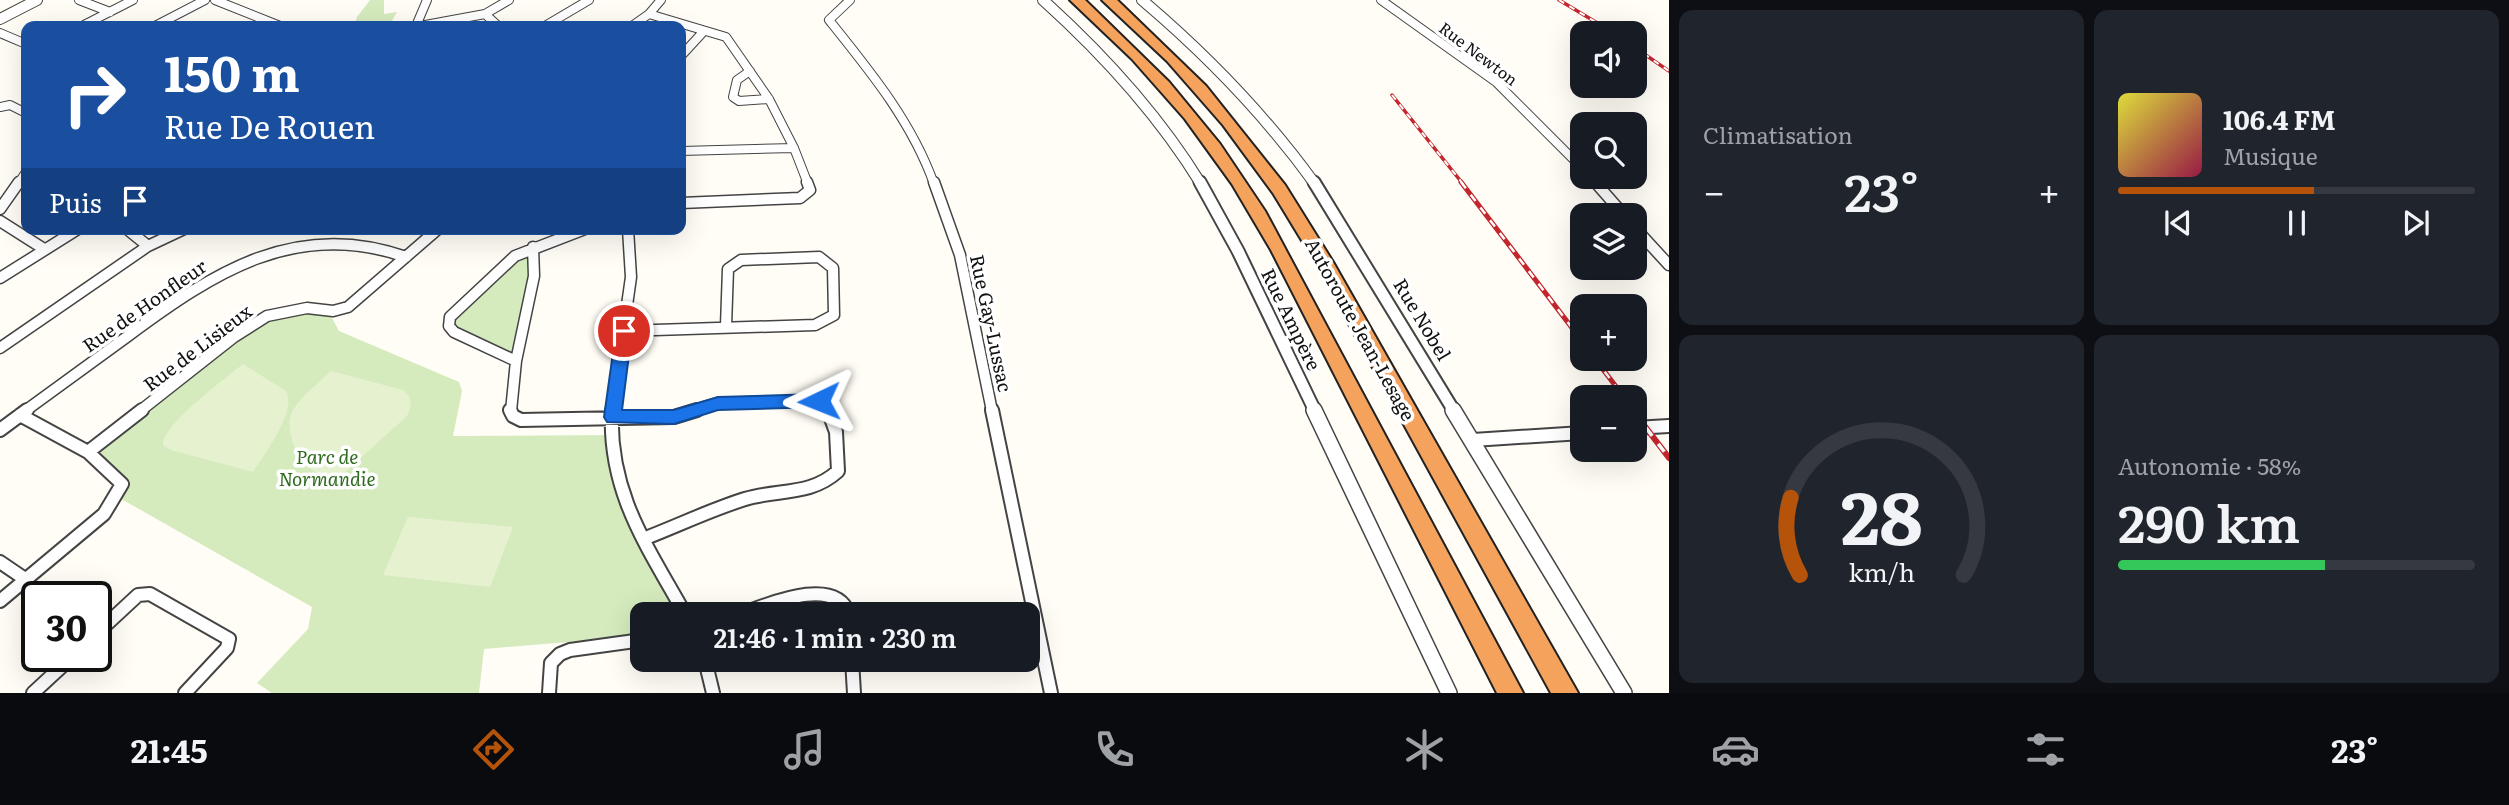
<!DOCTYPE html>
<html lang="fr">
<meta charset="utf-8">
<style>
body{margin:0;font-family:Literata,serif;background:#20242c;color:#f1f3f6;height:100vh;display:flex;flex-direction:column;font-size:26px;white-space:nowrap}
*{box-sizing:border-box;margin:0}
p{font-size:23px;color:#9ea1a6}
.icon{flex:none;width:38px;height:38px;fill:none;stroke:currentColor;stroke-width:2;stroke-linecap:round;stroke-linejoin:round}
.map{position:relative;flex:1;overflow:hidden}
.details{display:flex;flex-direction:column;gap:10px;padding:10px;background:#0d0f14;width:840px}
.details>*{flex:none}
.guide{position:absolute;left:21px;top:21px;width:665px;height:214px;border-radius:14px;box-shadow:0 7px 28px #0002;background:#1a4fa0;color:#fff;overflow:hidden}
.tools{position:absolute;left:1570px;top:21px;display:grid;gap:14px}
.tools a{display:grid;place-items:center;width:77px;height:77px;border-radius:14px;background:#171b24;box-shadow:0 7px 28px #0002;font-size:35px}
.speed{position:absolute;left:21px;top:581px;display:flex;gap:14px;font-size:35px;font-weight:700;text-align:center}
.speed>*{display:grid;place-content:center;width:91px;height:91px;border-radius:50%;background:#171b24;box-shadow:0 7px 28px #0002;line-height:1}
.speed .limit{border:4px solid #111;border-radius:10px;background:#fff;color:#111}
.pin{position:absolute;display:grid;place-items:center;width:60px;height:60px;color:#fff;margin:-30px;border:4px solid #fff;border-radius:50%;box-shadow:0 2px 7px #0007}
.me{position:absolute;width:77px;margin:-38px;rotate:268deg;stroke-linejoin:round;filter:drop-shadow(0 0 5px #0008)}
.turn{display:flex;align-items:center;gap:24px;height:147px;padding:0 28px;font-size:32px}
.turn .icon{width:91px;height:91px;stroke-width:2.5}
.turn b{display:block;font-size:49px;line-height:60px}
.then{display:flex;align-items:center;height:66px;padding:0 28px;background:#0003;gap:14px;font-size:26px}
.big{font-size:52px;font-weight:600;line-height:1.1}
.details .widget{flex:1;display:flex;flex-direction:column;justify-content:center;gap:10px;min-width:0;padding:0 24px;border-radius:14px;background:#20242c}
.details .dial{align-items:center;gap:0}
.dial svg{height:182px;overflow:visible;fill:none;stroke:#363941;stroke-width:7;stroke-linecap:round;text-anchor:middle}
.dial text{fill:#f1f3f6;stroke:none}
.song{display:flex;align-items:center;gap:21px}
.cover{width:84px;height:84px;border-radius:10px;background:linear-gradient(135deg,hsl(60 70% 55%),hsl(340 70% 35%))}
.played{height:7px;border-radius:4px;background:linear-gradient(90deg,#b45309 55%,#363941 55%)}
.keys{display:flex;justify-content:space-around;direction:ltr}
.heat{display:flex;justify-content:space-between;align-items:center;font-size:38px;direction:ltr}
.charge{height:10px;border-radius:5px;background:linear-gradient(90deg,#34c759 58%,#363941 0)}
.details .tiles{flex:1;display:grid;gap:10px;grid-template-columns:repeat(2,1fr)}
.trip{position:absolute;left:630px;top:602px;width:410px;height:70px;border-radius:14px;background:#171b24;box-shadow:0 7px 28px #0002;font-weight:600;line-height:70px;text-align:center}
.tab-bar{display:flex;height:112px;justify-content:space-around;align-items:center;background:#090b0e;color:#9ea1a6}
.tab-bar .icon{width:49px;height:49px}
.tab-bar .selected{color:#b45309}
.tab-bar b{font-size:32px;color:#f1f3f6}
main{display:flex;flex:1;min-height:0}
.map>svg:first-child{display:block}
.green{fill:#d5ebbd}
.pitch{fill:#e6f2cf}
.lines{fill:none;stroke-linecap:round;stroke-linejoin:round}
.minor-far2-casing{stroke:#444;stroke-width:10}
.minor-far1-casing{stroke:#444;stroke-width:13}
.minor-casing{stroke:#444;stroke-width:16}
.tertiary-far2-casing{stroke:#444;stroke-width:12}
.tertiary-far1-casing{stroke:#444;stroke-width:15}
.tertiary-casing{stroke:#444;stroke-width:18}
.motorway-casing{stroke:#222;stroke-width:4}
.minor-far2{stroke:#fff;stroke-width:8}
.minor-far1{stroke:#fff;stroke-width:10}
.minor{stroke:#fff;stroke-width:12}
.tertiary-far2{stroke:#fff;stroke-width:10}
.tertiary-far1{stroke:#fff;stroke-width:11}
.tertiary{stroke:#fff;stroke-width:15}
.motorway{fill:#f5a25d;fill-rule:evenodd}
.rail-far2-casing{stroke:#c4262e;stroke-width:3.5}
.rail-far1-casing{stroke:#c4262e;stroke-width:5}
.rail-casing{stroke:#c4262e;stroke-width:6}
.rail-far2{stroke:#fff;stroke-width:2;stroke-dasharray:6;stroke-linecap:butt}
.rail-far1{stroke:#fff;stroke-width:2.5;stroke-dasharray:8;stroke-linecap:butt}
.rail{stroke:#fff;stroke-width:3.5;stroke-dasharray:10;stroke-linecap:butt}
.route{fill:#1a73e8;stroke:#114b97;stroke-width:2}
.labels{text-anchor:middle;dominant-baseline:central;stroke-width:7;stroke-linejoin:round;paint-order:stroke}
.far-street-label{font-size:16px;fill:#111;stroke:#fff}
.street-label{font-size:19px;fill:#111;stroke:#fff}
.park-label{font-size:19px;font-style:italic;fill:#2f6b1f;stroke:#fff}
</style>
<main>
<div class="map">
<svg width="1669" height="693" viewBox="0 0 1669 693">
<rect width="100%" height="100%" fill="#fffdf5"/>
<!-- green -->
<path class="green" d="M370 0H384V14L397 12 389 26H354L357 17Z
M533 247 534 276 516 361 454 332 450 317Z
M307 308 333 311 331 316 339 331 459 382 462 391 453 436 614 435 620 488 685 614H642V636L484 649 479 693H272L257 683 308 629 312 607 116 496 122 484 88 452 267 316Z"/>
<!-- pitch -->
<path class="pitch" d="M243 364 286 391C297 412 265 453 253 472L171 450 163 445C162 425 226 378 243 364Z
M331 371 403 390C413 399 412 404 407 416L334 482C312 472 297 461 291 436 289 427 288 419 293 410 302 395 319 383 331 371Z
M408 517 513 527 490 587 383 575Z"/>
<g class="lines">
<!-- minor-far2 casing -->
<g class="minor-far2-casing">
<path id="minor-far2" d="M79 0 110 12
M215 0 280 26
M850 0 829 20C870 71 912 122 934 184
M1381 0 1496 82 1582 168
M485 14 498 26
M649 14 726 37 769 99 794 148 808 184
M84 25 133 0
M155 26 205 0
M416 26 427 0
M420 26 485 14 509 0
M545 26 589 0
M632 26 649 14 661 0
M0 33 26 44
M681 56 704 31
M750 71 737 80 733 97 739 101 769 99
M0 107 10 105 26 113
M681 151 794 148
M1590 177 1596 184
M18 184 26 172"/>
</g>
<!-- minor-far1 casing -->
<g class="minor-far1-casing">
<path id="minor-far1" d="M934 182 960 255 992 411
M1595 182 1624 215
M681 203 800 198 810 190 807 182
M0 209 19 182
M0 221 44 249
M1634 227 1669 265
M127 229 148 246
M0 278 78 229
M624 331 815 325 834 315 833 268 819 257 741 260 728 269 726 326
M0 348 148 246 184 229
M516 361 454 332 449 326 450 317 515 256 585 229
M25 411C59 386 94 361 128 336 213 273 296 218 406 257
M140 411 234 337 267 316 307 308 333 311 348 307 438 229
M511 411 516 361 534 276 533 247
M612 411 631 277 628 229
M692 411 718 403 819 401 830 411"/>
</g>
<!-- minor casing -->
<g class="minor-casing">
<path id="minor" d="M510 410 513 416 521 420 674 417 697 410
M612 410C608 492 647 546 685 614
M992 410 1051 693
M1634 428 1669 426
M0 430 27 410
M1473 440 1582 433
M88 452 142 410
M643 539C677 526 710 510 745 499 778 489 811 496 838 471L836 432 828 410
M0 562 25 579
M0 601 104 514 122 484 88 452 20 415
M741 614C769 604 835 575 849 614
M96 634 138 595 150 594 229 639 227 648 185 693
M705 660 713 693
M852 660 854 693
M33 693 73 656
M549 693 551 663 560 654 570 650 642 640"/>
</g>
<!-- tertiary-far2 casing -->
<g class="tertiary-far2-casing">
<path id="tertiary-far2" d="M1043 0C1104 55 1158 114 1201 184
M1142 0C1207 55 1265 115 1315 184
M0 19 37 0"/>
</g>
<!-- tertiary-far1 casing -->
<g class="tertiary-far1-casing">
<path id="tertiary-far1" d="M1200 182 1238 251 1315 411
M1314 182 1454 411"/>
</g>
<!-- tertiary casing -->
<g class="tertiary-casing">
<path id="tertiary" d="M1314 410 1449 693
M1453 410 1624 693"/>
</g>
<!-- motorway casing -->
<g class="motorway-casing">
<path id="motorway" d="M1070 0H1085L1169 82 1220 144 1265 211 1523 693H1497L1271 250 1232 184 1185 119 1132 59Z
M1102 0H1117L1206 86 1285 185 1333 262 1578 693H1551L1315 262 1273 193 1223 125 1167 61Z"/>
</g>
<!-- minor-far2 -->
<use href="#minor-far2" class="minor-far2"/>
<!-- minor-far1 -->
<use href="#minor-far1" class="minor-far1"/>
<!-- minor -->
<use href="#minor" class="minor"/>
<!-- tertiary-far2 -->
<use href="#tertiary-far2" class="tertiary-far2"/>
<!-- tertiary-far1 -->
<use href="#tertiary-far1" class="tertiary-far1"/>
<!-- tertiary -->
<use href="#tertiary" class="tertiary"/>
<!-- motorway -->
<use href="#motorway" class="motorway"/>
<!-- rail-far2 casing -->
<g class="rail-far2-casing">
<path id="rail-far2" d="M1559 0 1614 33
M1634 47 1669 71
M1392 95 1463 184"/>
</g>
<!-- rail-far1 casing -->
<g class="rail-far1-casing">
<path id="rail-far1" d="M1461 182 1582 341
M1595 359 1624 397"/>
</g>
<!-- rail casing -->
<g class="rail-casing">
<path id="rail" d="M1634 412 1669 458"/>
</g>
<!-- rail-far2 -->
<use href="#rail-far2" class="rail-far2"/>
<!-- rail-far1 -->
<use href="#rail-far1" class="rail-far1"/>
<!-- rail -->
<use href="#rail" class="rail"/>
</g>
<!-- route -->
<path class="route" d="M624 325 632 331 622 410H674L718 397 819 394 825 396 827 401 825 405 819 407 718 410 674 424 607 422 604 417 616 331Z"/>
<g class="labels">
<!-- far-street labels -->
<g class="far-street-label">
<text transform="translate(1479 53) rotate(37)">Rue Newton</text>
</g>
<!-- street labels -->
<g class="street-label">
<text transform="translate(144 305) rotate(-35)">Rue de Honfleur</text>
<text transform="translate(1292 319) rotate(64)">Rue Ampère</text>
<text transform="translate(1423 319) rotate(59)">Rue Nobel</text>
<text transform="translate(992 323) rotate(78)">Rue Gay-Lussac</text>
<text transform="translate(1361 329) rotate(61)">Autoroute Jean-Lesage</text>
<text transform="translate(197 347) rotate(-37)">Rue de Lisieux</text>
</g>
<!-- park labels -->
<g class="park-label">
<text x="327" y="456">Parc de<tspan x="327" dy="22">Normandie</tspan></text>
</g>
</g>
</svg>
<div class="tools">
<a><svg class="icon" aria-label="sound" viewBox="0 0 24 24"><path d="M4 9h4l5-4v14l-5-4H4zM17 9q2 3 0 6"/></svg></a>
<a><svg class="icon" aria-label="search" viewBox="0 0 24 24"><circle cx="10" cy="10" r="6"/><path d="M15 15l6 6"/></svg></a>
<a><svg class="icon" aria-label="layers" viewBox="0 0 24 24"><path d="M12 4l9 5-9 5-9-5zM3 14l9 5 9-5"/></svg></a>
<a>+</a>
<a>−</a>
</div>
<div class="speed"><div class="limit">30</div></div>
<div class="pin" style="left:624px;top:331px;background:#d93025"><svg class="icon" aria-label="arrive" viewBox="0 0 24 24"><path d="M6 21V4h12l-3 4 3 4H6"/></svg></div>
<svg class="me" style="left:819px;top:401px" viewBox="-20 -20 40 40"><path d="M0-17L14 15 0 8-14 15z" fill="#1a73e8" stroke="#fff" stroke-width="4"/></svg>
<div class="trip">21:46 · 1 min · 230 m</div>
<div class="guide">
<div class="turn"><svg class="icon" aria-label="right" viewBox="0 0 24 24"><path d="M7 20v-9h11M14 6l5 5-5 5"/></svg><div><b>150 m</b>Rue De Rouen</div></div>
<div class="then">Puis<svg class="icon" aria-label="arrive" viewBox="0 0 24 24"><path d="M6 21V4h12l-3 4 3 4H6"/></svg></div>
</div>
</div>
<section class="details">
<div class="tiles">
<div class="widget"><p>Climatisation</p>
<div class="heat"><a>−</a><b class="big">23°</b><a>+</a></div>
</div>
<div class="widget">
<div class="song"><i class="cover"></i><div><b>106.4 FM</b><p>Musique</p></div></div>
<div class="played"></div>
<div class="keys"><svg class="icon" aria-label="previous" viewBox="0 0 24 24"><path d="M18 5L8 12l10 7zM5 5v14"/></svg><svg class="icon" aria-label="pause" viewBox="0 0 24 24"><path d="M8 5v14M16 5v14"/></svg><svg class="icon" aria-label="next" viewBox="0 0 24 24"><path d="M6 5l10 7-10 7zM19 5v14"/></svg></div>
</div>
<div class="widget dial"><svg viewBox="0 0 100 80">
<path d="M14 69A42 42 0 1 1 86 69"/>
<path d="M14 69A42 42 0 0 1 10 35" stroke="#b45309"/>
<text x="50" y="56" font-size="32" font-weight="700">28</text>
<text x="50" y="72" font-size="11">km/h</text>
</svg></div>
<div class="widget"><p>Autonomie · 58%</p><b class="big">290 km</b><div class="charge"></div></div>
</div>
</section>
</main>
<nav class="tab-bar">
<b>21:45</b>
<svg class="icon selected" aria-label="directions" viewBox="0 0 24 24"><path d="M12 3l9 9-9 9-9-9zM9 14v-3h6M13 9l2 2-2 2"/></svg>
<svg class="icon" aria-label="music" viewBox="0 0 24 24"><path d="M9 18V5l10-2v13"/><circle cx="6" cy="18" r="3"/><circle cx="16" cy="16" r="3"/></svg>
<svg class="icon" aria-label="phone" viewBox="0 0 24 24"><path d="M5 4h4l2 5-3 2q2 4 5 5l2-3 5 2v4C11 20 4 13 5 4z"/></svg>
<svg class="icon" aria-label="climate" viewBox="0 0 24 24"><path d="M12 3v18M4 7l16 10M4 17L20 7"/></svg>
<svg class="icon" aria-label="car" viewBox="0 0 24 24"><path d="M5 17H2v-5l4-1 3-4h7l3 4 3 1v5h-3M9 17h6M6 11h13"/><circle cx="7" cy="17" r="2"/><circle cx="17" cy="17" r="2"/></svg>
<svg class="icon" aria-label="filters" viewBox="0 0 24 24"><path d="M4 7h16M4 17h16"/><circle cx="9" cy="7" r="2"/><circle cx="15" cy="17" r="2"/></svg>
<b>23°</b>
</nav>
